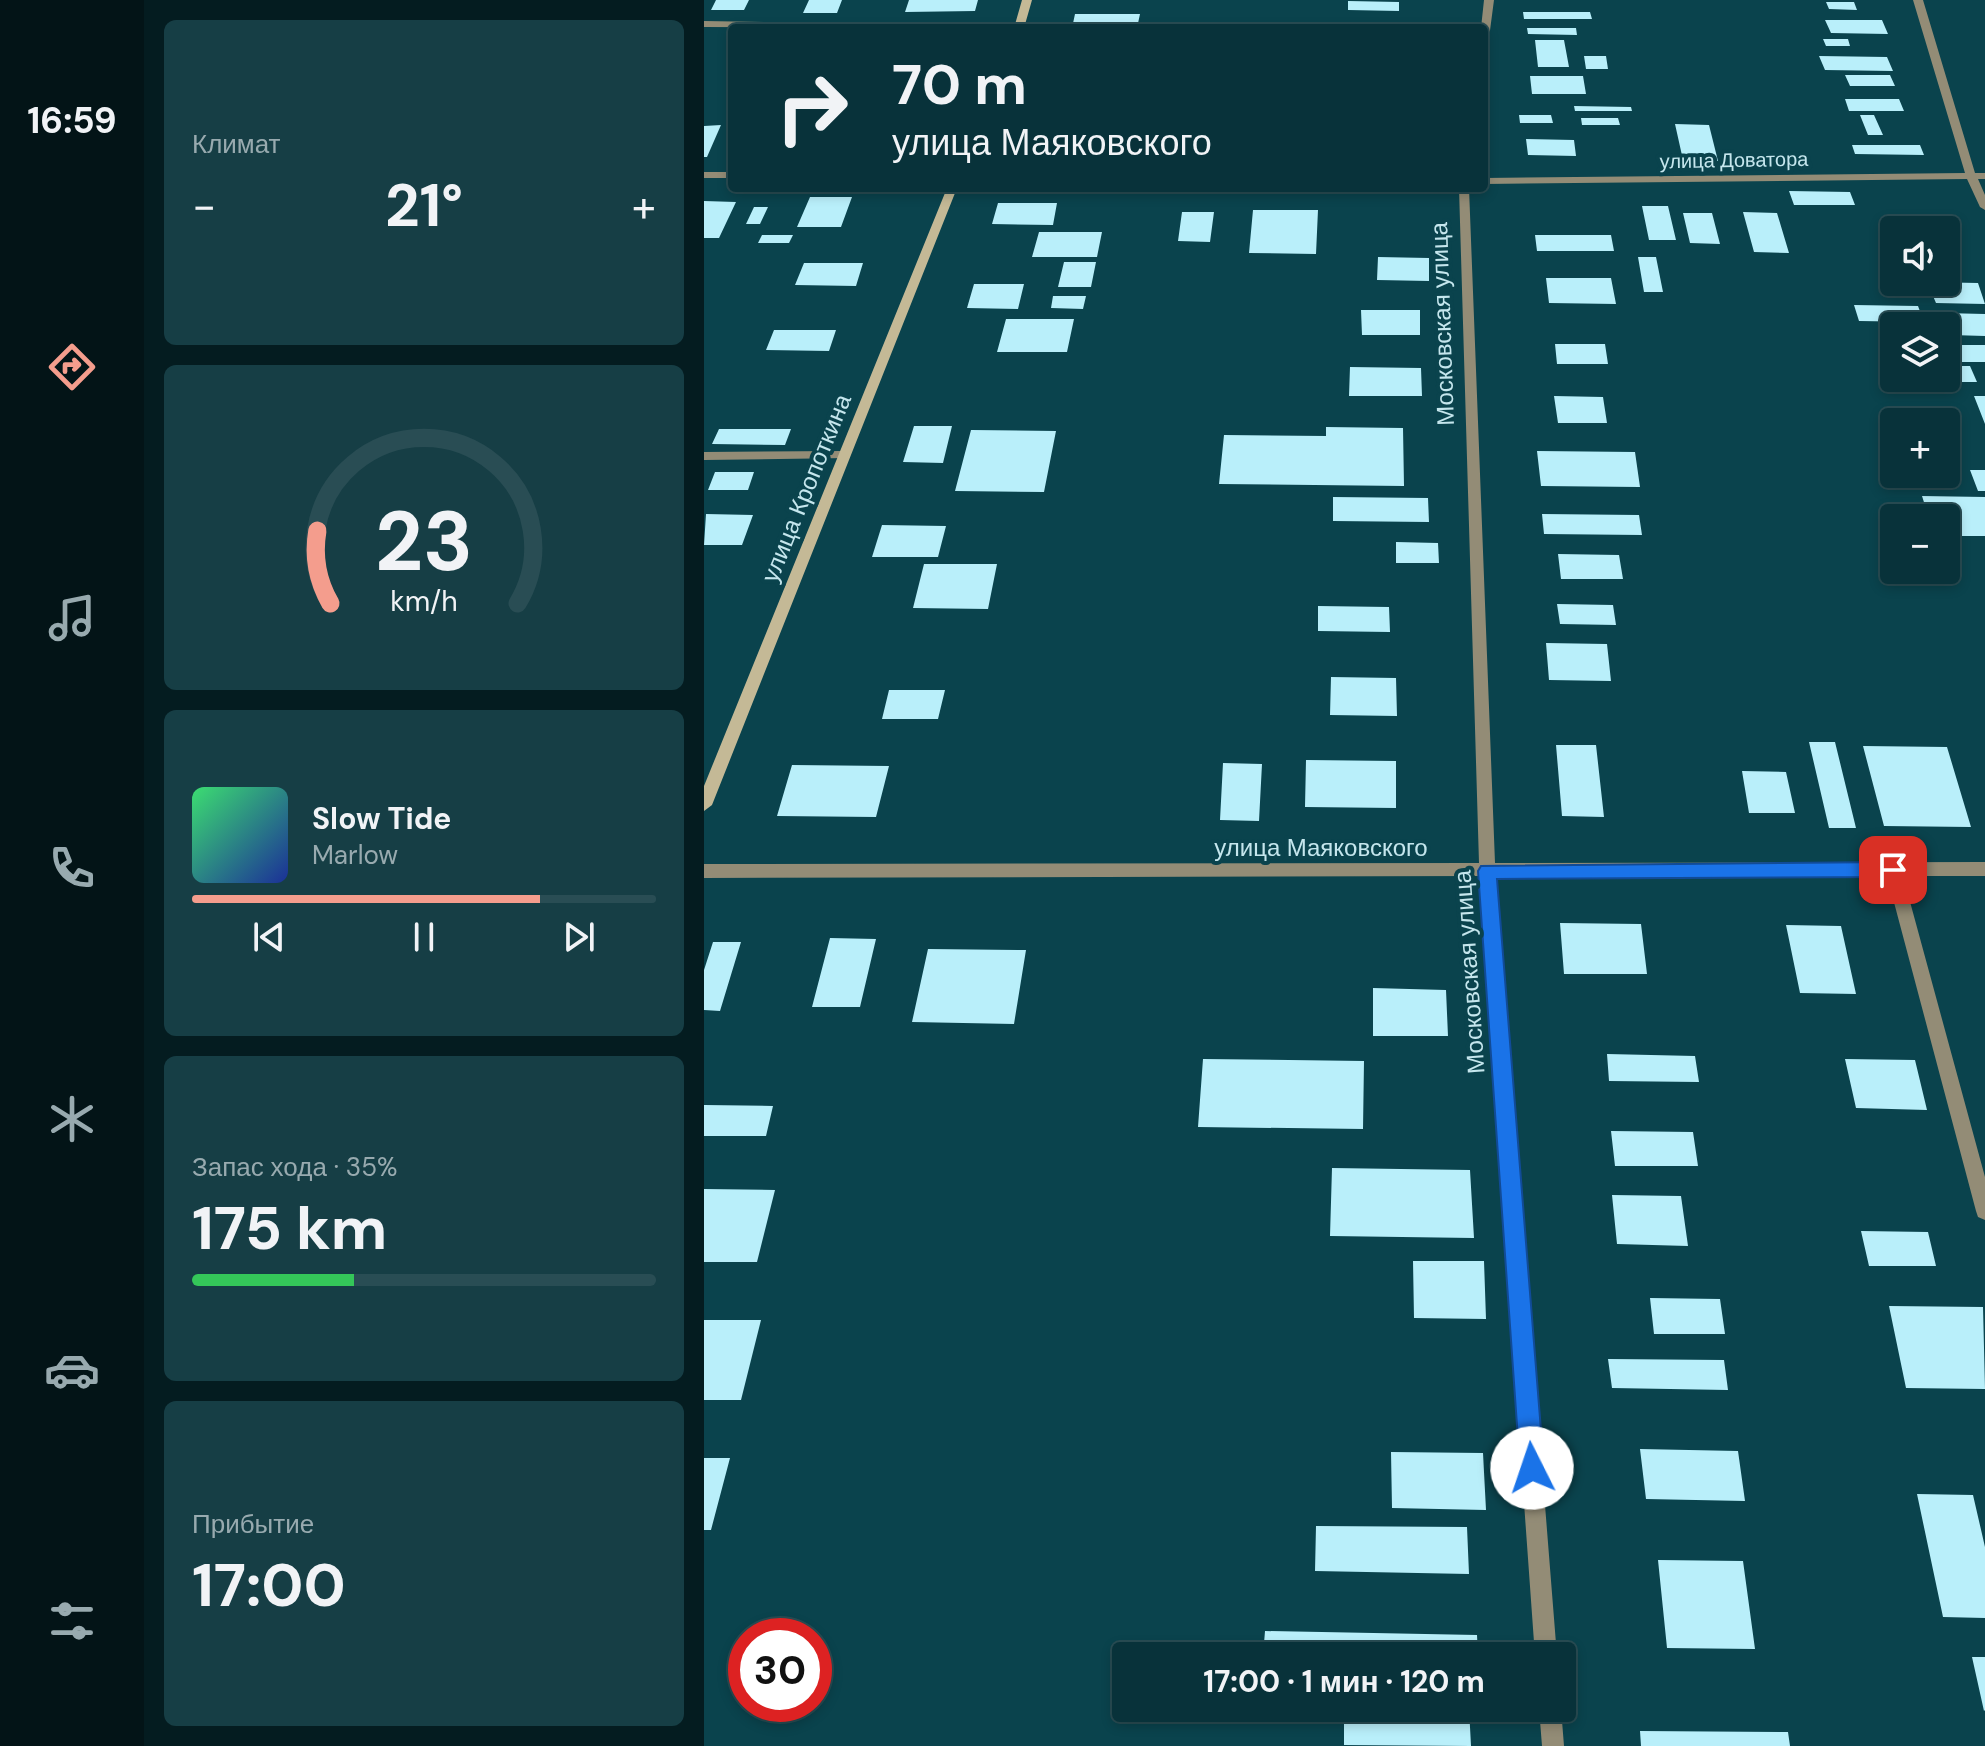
<!DOCTYPE html>
<html lang="ru">
<meta charset="utf-8">
<style>
body{margin:0;font-family:"DM Sans",sans-serif;background:#163e45;color:#f1f3f6;height:100vh;display:flex;flex-direction:column;font-size:30px;white-space:nowrap}
*{box-sizing:border-box;margin:0}
p{font-size:26px;color:#98aaaf}
.icon{flex:none;width:44px;height:44px;fill:none;stroke:currentColor;stroke-width:2;stroke-linecap:round;stroke-linejoin:round}
.map{position:relative;flex:1;overflow:hidden}
.details{display:flex;flex-direction:column;gap:20px;padding:20px;background:#041c20;width:560px}
.details>*{flex:none}
.guide{position:absolute;left:24px;top:24px;width:760px;height:168px;border-radius:8px;box-shadow:0 4px 12px #0003,0 0 0 2px #294d54;background:#08323a;color:#f1f3f6;overflow:hidden}
.buttons{position:absolute;left:1176px;top:216px;display:grid;gap:16px}
.buttons a{display:grid;place-items:center;width:80px;height:80px;border-radius:8px;background:#08323a;box-shadow:0 4px 12px #0003,0 0 0 2px #294d54;font-size:40px}
.speed{position:absolute;left:24px;top:1618px;display:flex;gap:16px;font-size:40px;font-weight:700;text-align:center}
.speed>*{display:grid;place-content:center;width:104px;height:104px;border-radius:50%;background:#08323a;box-shadow:0 4px 12px #0003,0 0 0 2px #294d54;line-height:1}
.speed .limit{border:12px solid #d22;background:#fff;color:#111}
.pin{position:absolute;display:grid;place-items:center;width:68px;height:68px;color:#fff;margin:-34px;border-radius:16px;box-shadow:0 4px 12px #0006}
.me{position:absolute;width:88px;margin:-44px;rotate:356deg;stroke-linejoin:round;filter:drop-shadow(0 0 6px #0008)}
.turn{display:flex;align-items:center;gap:28px;height:168px;padding:0 32px;font-size:36px}
.turn .icon{width:104px;height:104px;stroke-width:2.5}
.turn b{display:block;font-size:56px;line-height:68px}
.big{font-size:60px;font-weight:700;line-height:1.1}
.details .tile{flex:1;display:flex;flex-direction:column;justify-content:center;gap:12px;min-width:0;padding:0 28px;border-radius:12px;background:#163e45}
.details .dial{align-items:center;gap:0}
.dial svg{height:208px;overflow:visible;fill:none;stroke:#294d54;stroke-width:7;stroke-linecap:round;text-anchor:middle}
.dial text{fill:#f1f3f6;stroke:none}
.song{display:flex;align-items:center;gap:24px}
.cover{width:96px;height:96px;border-radius:12px;background:linear-gradient(135deg,hsl(140 70% 55%),hsl(230 70% 35%))}
.played{height:8px;border-radius:4px;background:linear-gradient(90deg,#f49d8d 75%,#294d54 75%)}
.keys{display:flex;justify-content:space-around;direction:ltr}
.heat{display:flex;justify-content:space-between;align-items:center;font-size:44px;direction:ltr}
.charge{height:12px;border-radius:6px;background:linear-gradient(90deg,#34c759 35%,#294d54 0)}
.trip{position:absolute;left:408px;top:1642px;width:464px;height:80px;border-radius:8px;background:#08323a;box-shadow:0 4px 12px #0003,0 0 0 2px #294d54;font-weight:700;line-height:80px;text-align:center}
main{display:flex;flex:1;min-height:0}
.dock{display:flex;flex-direction:column;width:144px;justify-content:space-around;align-items:center;background:#031417;color:#98aaaf}
.dock .icon{width:56px;height:56px}
.dock .selected{color:#f49d8d}
.dock b{font-size:36px;color:#f1f3f6}
.map>svg:first-child{display:block}
.building{fill:#b9effa}
.lines{fill:none;stroke-linecap:round;stroke-linejoin:round}
.street{fill:#938c76;fill-rule:evenodd}
.secondary{fill:#c4b996;fill-rule:evenodd}
.route{fill:#1a73e8;stroke:#114b97;stroke-width:2}
.labels{text-anchor:middle;dominant-baseline:central;stroke-width:8;stroke-linejoin:round;paint-order:stroke}
.far-street-label{font-size:20px;fill:#c5e6ed;stroke:#0a434d}
.street-label{font-size:24px;fill:#c5e6ed;stroke:#0a434d}
</style>
<main>
<nav class="dock">
<b>16:59</b>
<svg class="icon selected" aria-label="directions" viewBox="0 0 24 24"><path d="M12 3l9 9-9 9-9-9zM9 14v-3h6M13 9l2 2-2 2"/></svg>
<svg class="icon" aria-label="music" viewBox="0 0 24 24"><path d="M9 18V5l10-2v13"/><circle cx="6" cy="18" r="3"/><circle cx="16" cy="16" r="3"/></svg>
<svg class="icon" aria-label="phone" viewBox="0 0 24 24"><path d="M5 4h4l2 5-3 2q2 4 5 5l2-3 5 2v4C11 20 4 13 5 4z"/></svg>
<svg class="icon" aria-label="climate" viewBox="0 0 24 24"><path d="M12 3v18M4 7l16 10M4 17L20 7"/></svg>
<svg class="icon" aria-label="car" viewBox="0 0 24 24"><path d="M5 17H2v-5l4-1 3-4h7l3 4 3 1v5h-3M9 17h6M6 11h13"/><circle cx="7" cy="17" r="2"/><circle cx="17" cy="17" r="2"/></svg>
<svg class="icon" aria-label="filters" viewBox="0 0 24 24"><path d="M4 7h16M4 17h16"/><circle cx="9" cy="7" r="2"/><circle cx="15" cy="17" r="2"/></svg>
</nav>
<section class="details">
<div class="tile"><p>Климат</p>
<div class="heat"><a>−</a><b class="big">21°</b><a>+</a></div>
</div>
<div class="tile dial"><svg viewBox="0 0 100 80">
<path d="M14 69A42 42 0 1 1 86 69"/>
<path d="M14 69A42 42 0 0 1 9 41" stroke="#f49d8d"/>
<text x="50" y="56" font-size="32" font-weight="700">23</text>
<text x="50" y="72" font-size="11">km/h</text>
</svg></div>
<div class="tile">
<div class="song"><i class="cover"></i><div><b>Slow Tide</b><p>Marlow</p></div></div>
<div class="played"></div>
<div class="keys"><svg class="icon" aria-label="previous" viewBox="0 0 24 24"><path d="M18 5L8 12l10 7zM5 5v14"/></svg><svg class="icon" aria-label="pause" viewBox="0 0 24 24"><path d="M8 5v14M16 5v14"/></svg><svg class="icon" aria-label="next" viewBox="0 0 24 24"><path d="M6 5l10 7-10 7zM19 5v14"/></svg></div>
</div>
<div class="tile"><p>Запас хода · 35%</p><b class="big">175 km</b><div class="charge"></div></div>
<div class="tile"><p>Прибытие</p><b class="big">17:00</b></div>
</section>
<div class="map">
<svg width="1281" height="1746" viewBox="0 0 1281 1746">
<rect width="100%" height="100%" fill="#0a434d"/>
<!-- building -->
<path class="building" d="M12 0H45L40 10H7Z
M105 0H138L133 13H99Z
M205 0H274L271 11 201 12Z
M644 1 695 2V11L644 10Z
M1122 2H1150L1153 10 1125 9Z
M819 12H886L888 19H820Z
M371 14H436L433 28H368Z
M1121 20H1178L1184 34 1127 33Z
M645 24 725 25V28H645Z
M823 28H872L873 35 824 34Z
M1119 39H1144L1146 46H1122Z
M831 40H860L865 67H834Z
M880 56H902L904 69H882Z
M1115 56 1183 57 1189 71 1121 70Z
M1141 75H1186L1191 86H1146Z
M826 76H879L882 94H828Z
M1141 99H1195L1200 111H1145Z
M870 106 927 107 928 111H871Z
M815 115H847L849 123H816Z
M1156 115H1170L1179 135H1164Z
M877 118H914L916 125H878Z
M971 124 1005 125 1014 161 979 160Z
M17 125 3 157H0V126Z
M822 139 870 140 872 156 824 155Z
M1148 145H1216L1220 155 1151 154Z
M1085 191 1146 192 1151 205H1090Z
M106 197H148L137 227H93Z
M0 201 32 202 15 238H0Z
M294 203H353L349 225 288 224Z
M938 206H964L972 240H945Z
M50 207H64L56 224H42Z
M549 210H614L612 254 545 253Z
M478 212H510L506 242 474 241Z
M1039 212 1073 213 1085 253 1050 252Z
M979 213H1008L1016 244 986 243Z
M1202 226H1248L1257 247 1242 246V230H1204Z
M335 232H398L393 257H328Z
M58 235H89L85 243H54Z
M831 235H907L910 251H833Z
M674 257 725 258V281L673 280Z
M934 257H952L959 292H940Z
M360 262H392L387 287H354Z
M100 263H159L152 286 91 285Z
M842 278H907L912 304 845 303Z
M1223 282 1274 283 1281 304 1232 303Z
M270 284H320L314 309 263 308Z
M349 296H382L379 309 347 308Z
M1150 305 1214 306 1220 322 1155 321Z
M657 310H716V335H658Z
M1239 313 1281 314V336L1247 335Z
M302 319H370L363 352H293Z
M70 330H132L125 351 62 350Z
M851 344H901L904 364H853Z
M1242 345H1281V362H1242Z
M1242 366H1266L1273 382H1207L1205 378H1242Z
M646 367 717 368 718 396H645Z
M850 396 899 397 903 423H854Z
M1270 396H1281V424Z
M210 426H248L239 463 199 462Z
M622 427 699 428 700 486 515 484 520 435 622 436Z
M15 429H87L81 445 8 444Z
M267 430 352 431 340 492 251 491Z
M833 451 931 452 936 487 837 486Z
M1266 470H1281V491H1274Z
M11 472H50L44 490H4Z
M1218 496 1281 497V536H1242V518H1225Z
M629 497 724 498 725 522 629 521Z
M2 514 49 515 38 545H0Z
M838 514 935 515 938 535 840 534Z
M178 525 242 526 234 557H168Z
M692 542 734 543 735 563H692Z
M854 554 915 555 919 579H857Z
M220 564H293L284 609 209 608Z
M853 604 909 605 912 625 856 624Z
M614 606 685 607 686 632 614 631Z
M842 643 903 644 907 681 845 680Z
M627 677 692 678 693 716 626 715Z
M185 690H241L234 719H178Z
M1105 742H1131L1152 828H1125Z
M852 745H892L900 817 858 816Z
M1159 746 1243 747 1267 827 1180 826Z
M602 760 692 761V808L601 807Z
M519 763 558 764 555 821 516 820Z
M88 765 185 766 172 817 73 816Z
M1038 771 1082 772 1091 813H1045Z
M856 923 937 924 943 974H860Z
M1082 925 1137 926 1152 994 1096 993Z
M126 938 172 939 156 1007H108Z
M9 942H37L16 1011 0 1010V970Z
M224 949 322 950 310 1024 208 1022Z
M669 988 742 990 744 1036H669Z
M903 1054 991 1056 995 1082 905 1081Z
M499 1059 660 1061 659 1129 494 1127Z
M1141 1059 1211 1060 1223 1110 1152 1108Z
M0 1105 69 1106 62 1136H0Z
M907 1131 989 1132 994 1166H911Z
M628 1168 766 1170 770 1238 626 1236Z
M0 1189 71 1190 53 1262H0Z
M908 1195 977 1196 984 1246 913 1244Z
M1157 1231 1224 1232 1232 1266H1165Z
M709 1261H780L782 1319 710 1318Z
M946 1298 1016 1299 1021 1334H950Z
M1185 1306 1279 1307 1281 1389 1202 1388Z
M0 1320H57L37 1400H0Z
M904 1359 1020 1360 1024 1390 908 1388Z
M936 1449 1034 1451 1041 1501 942 1499Z
M687 1452 779 1453 782 1510 688 1508Z
M0 1458H26L7 1530H0Z
M1213 1494 1269 1495 1281 1547V1618L1239 1617Z
M612 1526 763 1527 765 1574 611 1571Z
M954 1560 1039 1561 1051 1649 963 1648Z
M561 1631 773 1635 774 1656H559Z
M1268 1657H1281V1710L1280 1711Z
M640 1708H765L767 1746 640 1745Z
M936 1731 1084 1732 1086 1746H937Z"/>
<g class="lines">
<!-- street -->
<path class="street" d="M780 0H790L785 38 780 41V28H777Z
M1209 0H1219L1271 173H1281V179H1274L1281 195V210L1276 207 1263 179 780 184V178L1261 173Z
M0 21 217 25 222 28 0 27Z
M0 172H28V178H0Z
M755 188H765L791 863 1281 862V876H1199L1281 1177V1220L1274 1217 1272 1211 1183 876H791L853 1656H831L775 876 0 878V864L775 863Z
M139 451 143 452V458L0 460V452Z
M835 1708H857L860 1746H838Z"/>
<!-- secondary -->
<path class="secondary" d="M318 0H328L320 28H310Z
M243 188H253L8 805 0 811V786Z"/>
</g>
<!-- route -->
<path class="route" d="M1189 862 1198 870 1189 877 793 879 840 1468 836 1476 828 1480 819 1476 816 1468 774 871 777 866Z"/>
<g class="labels">
<!-- far-street labels -->
<g class="far-street-label">
<text transform="translate(1030 160) rotate(-1)">улица Доватора</text>
</g>
<!-- street labels -->
<g class="street-label">
<text transform="translate(738 324) rotate(-92)">Московская улица</text>
<text transform="translate(102 488) rotate(-68)">улица Кропоткина</text>
<text x="617" y="847">улица Маяковского</text>
<text transform="translate(765 972) rotate(-94)">Московская улица</text>
</g>
</g>
</svg>
<div class="buttons">
<a><svg class="icon" aria-label="sound" viewBox="0 0 24 24"><path d="M4 9h4l5-4v14l-5-4H4zM17 9q2 3 0 6"/></svg></a>
<a><svg class="icon" aria-label="layers" viewBox="0 0 24 24"><path d="M12 4l9 5-9 5-9-5zM3 14l9 5 9-5"/></svg></a>
<a>+</a>
<a>−</a>
</div>
<div class="speed"><div class="limit">30</div></div>
<div class="pin" style="left:1189px;top:870px;background:#d93025"><svg class="icon" aria-label="arrive" viewBox="0 0 24 24"><path d="M6 21V4h12l-3 4 3 4H6"/></svg></div>
<svg class="me" style="left:828px;top:1468px" viewBox="-20 -20 40 40"><circle r="19" fill="#fff"/><path d="M0-13L10 11 0 6-10 11z" fill="#1a73e8"/></svg>
<div class="trip">17:00 · 1 мин · 120 m</div>
<div class="guide">
<div class="turn"><svg class="icon" aria-label="right" viewBox="0 0 24 24"><path d="M7 20v-9h11M14 6l5 5-5 5"/></svg><div><b>70 m</b>улица Маяковского</div></div>
</div>
</div>
</main>
